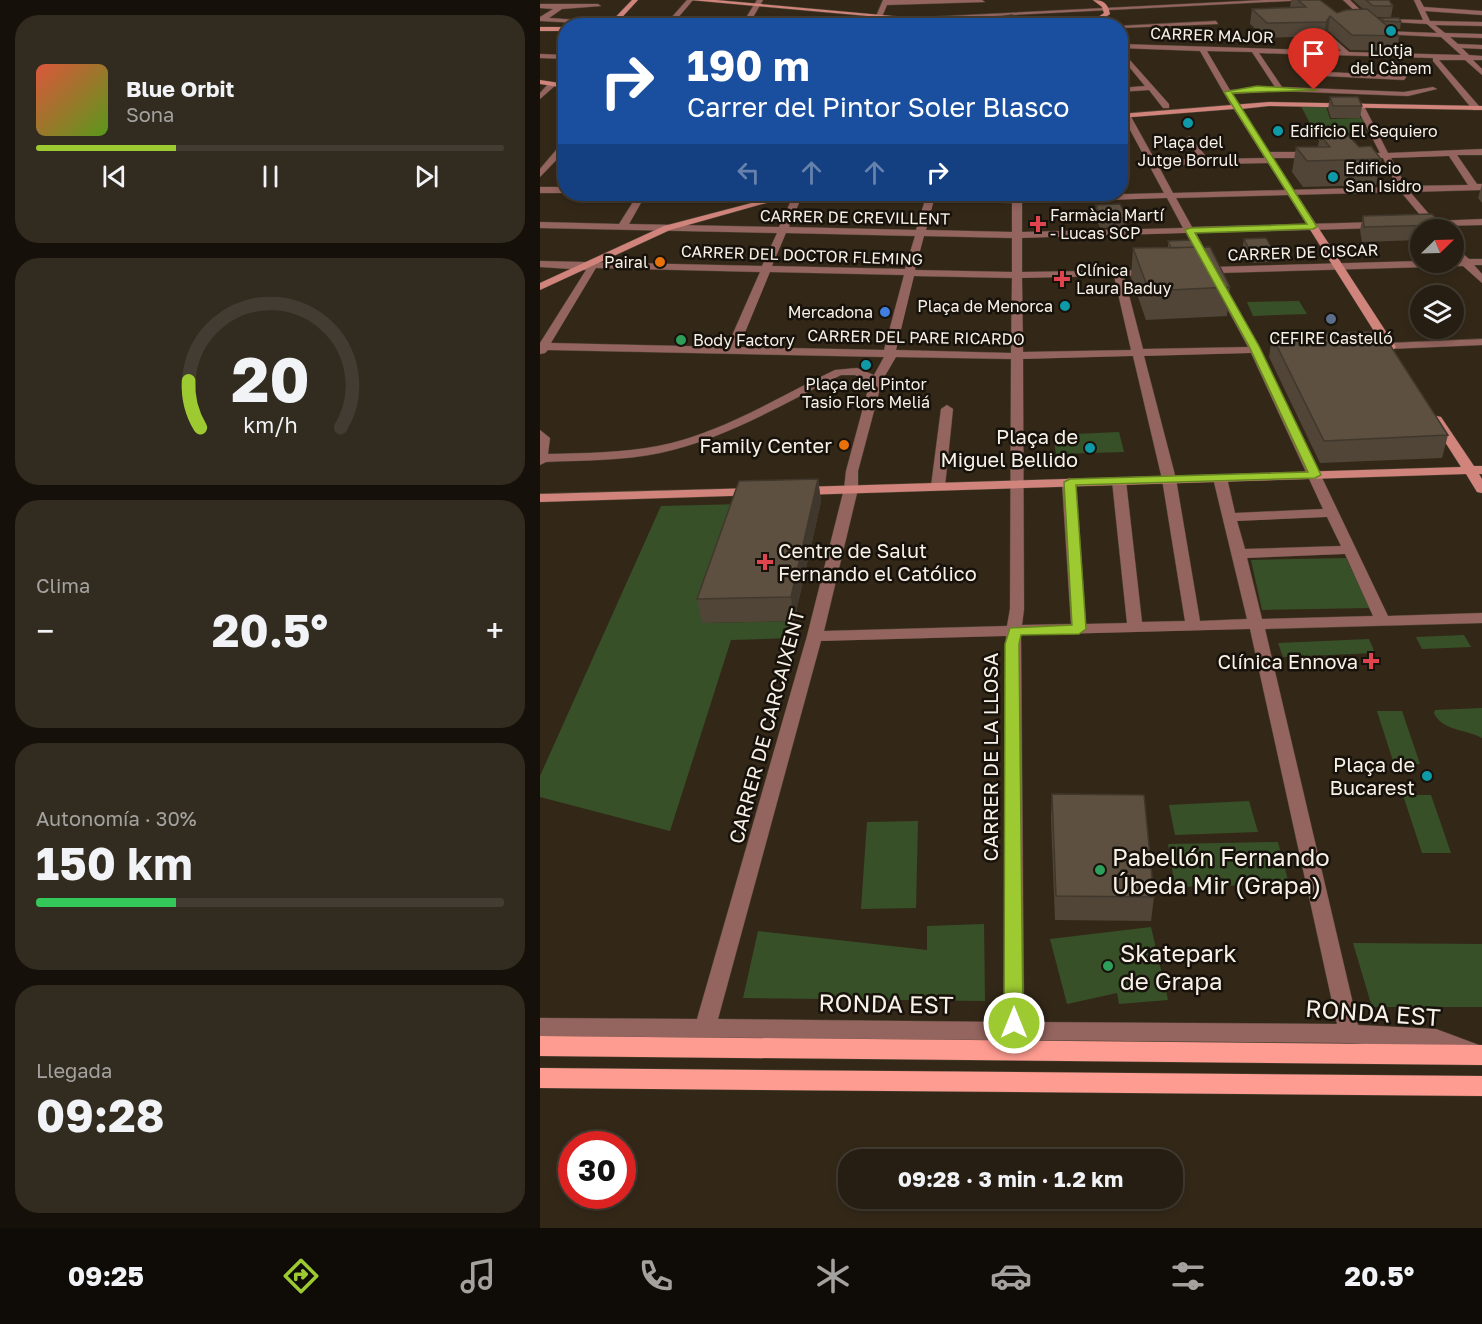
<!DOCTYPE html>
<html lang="es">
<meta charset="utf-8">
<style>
body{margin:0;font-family:"Golos Text",sans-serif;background:#322b20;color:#f1f3f6;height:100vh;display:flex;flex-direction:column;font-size:22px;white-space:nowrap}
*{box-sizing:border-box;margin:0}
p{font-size:20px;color:#a4a29f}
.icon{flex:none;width:33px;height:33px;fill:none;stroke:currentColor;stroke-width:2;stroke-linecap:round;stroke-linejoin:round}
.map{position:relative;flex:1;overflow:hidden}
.details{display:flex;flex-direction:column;gap:15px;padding:15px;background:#15100a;width:540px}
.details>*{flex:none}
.guide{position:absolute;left:18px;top:18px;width:570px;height:183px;border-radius:24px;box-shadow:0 3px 9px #0003,0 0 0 2px #423c32;background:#1a4fa0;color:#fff;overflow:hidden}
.needle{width:39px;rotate:67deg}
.fabs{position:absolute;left:870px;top:219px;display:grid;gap:12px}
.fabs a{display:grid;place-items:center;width:54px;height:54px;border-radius:50%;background:#261e12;box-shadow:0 3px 9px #0003,0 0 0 2px #423c32;font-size:30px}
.speed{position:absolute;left:18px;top:1131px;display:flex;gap:12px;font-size:30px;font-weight:700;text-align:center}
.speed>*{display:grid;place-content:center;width:78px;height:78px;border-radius:50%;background:#261e12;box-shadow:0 3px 9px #0003,0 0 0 2px #423c32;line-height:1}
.speed .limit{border:9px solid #d22;background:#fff;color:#111}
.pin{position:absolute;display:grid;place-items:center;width:51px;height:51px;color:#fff;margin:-62px -26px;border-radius:50% 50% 50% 0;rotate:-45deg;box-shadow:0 0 6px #0007}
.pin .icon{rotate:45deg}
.me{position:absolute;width:66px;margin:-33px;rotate:0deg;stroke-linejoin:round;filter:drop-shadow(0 0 4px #0008)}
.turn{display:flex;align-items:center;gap:21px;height:126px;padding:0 30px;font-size:27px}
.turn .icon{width:78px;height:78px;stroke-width:2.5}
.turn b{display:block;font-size:42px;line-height:51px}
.lanes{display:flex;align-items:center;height:57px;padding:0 30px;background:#0003;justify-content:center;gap:30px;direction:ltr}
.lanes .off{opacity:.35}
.big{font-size:45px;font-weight:700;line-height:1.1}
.details .tile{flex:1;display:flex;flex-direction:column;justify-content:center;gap:9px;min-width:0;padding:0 21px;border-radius:24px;background:#322b20}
.details .dial{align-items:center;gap:0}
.dial svg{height:156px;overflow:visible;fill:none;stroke:#423c32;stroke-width:7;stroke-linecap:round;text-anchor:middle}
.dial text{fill:#f1f3f6;stroke:none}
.song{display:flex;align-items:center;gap:18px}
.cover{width:72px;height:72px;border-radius:9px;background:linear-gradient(135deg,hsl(10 70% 55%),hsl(90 70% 35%))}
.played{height:6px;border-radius:3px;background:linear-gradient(90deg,#9dca31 30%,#423c32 30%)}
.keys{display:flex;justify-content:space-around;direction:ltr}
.heat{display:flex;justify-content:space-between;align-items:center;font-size:33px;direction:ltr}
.charge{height:9px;border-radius:4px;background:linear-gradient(90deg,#34c759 30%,#423c32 0)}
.trip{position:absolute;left:298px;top:1149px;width:345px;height:60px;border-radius:24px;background:#261e12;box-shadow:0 3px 9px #0003,0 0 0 2px #423c32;font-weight:700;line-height:60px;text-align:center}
.tabs{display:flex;height:96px;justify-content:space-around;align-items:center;background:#0f0c07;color:#a4a29f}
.tabs .icon{width:42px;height:42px}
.tabs .selected{color:#9dca31}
.tabs b{font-size:27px;color:#f1f3f6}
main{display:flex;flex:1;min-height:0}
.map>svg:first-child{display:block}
.green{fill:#385028}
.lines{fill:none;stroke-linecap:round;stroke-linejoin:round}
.street-casing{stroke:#4f4435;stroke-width:1}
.secondary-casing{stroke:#4f4435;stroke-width:1}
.primary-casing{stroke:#4f4435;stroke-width:1}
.street{fill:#94645e;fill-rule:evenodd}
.secondary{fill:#d0847b;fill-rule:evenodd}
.primary{fill:#ff9c91;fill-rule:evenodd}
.wall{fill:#504537}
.shaded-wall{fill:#41382d}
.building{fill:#5d5040;stroke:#41382d;stroke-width:1.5}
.route{fill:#9dca31;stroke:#668320;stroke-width:1.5}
.culture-dot{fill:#0f9aa8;stroke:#17120b;stroke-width:2}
.health-dot{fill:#e0444e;stroke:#17120b;stroke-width:2}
.food-dot{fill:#e8710a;stroke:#17120b;stroke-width:2}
.shop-dot{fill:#3f7fe0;stroke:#17120b;stroke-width:2}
.service-dot{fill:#5c6f8a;stroke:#17120b;stroke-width:2}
.leisure-dot{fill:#2e9e5b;stroke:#17120b;stroke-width:2}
.labels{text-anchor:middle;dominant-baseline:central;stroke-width:5;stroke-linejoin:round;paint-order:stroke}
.far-street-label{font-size:16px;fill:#f8f1e7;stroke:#17120b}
.far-poi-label{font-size:16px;fill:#f8f1e7;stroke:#17120b;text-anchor:start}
.poi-label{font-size:20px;fill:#f8f1e7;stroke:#17120b;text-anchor:end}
.street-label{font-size:20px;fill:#f8f1e7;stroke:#17120b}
.near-poi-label{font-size:24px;fill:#f8f1e7;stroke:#17120b;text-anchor:start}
.near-street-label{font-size:24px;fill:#f8f1e7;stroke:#17120b}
</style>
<main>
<section class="details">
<div class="tile">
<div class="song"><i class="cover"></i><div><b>Blue Orbit</b><p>Sona</p></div></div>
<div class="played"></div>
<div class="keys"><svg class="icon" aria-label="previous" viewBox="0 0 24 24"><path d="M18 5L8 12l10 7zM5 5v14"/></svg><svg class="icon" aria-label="pause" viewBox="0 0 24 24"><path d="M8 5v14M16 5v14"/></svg><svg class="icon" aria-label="next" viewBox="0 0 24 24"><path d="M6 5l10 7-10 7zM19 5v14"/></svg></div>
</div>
<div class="tile dial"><svg viewBox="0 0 100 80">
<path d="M14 69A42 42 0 1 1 86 69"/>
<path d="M14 69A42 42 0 0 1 8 45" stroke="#9dca31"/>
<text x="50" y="56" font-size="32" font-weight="700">20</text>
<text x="50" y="72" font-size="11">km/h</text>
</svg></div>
<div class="tile"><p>Clima</p>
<div class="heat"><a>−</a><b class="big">20.5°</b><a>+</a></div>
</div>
<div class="tile"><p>Autonomía · 30%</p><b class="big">150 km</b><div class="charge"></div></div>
<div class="tile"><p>Llegada</p><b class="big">09:28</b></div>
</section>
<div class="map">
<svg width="942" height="1228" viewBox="0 0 942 1228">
<rect width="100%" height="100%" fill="#332818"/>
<!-- green -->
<path class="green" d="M761 106H786L790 119 822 118 827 133H807L808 135H803L785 153Z
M759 301 767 314 713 316 707 302Z
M579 432 584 452 516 454 513 435Z
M203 504 162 623 254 621 251 638 191 640 130 831 0 797V776L121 506Z
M806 558 830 608 722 610 711 560Z
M924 635 931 647 882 649 876 637Z
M829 639 835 653 743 657 738 643Z
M942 708V738C926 729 902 731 894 713L895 710Z
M837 711H862L880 764H854Z
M863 795H891L911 853H882Z
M709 801 718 832 635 835 629 805Z
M378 821 376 908 321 909 327 822Z
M738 842 749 884 635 887 628 844Z
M444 924 445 1001 203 998 218 931 387 950V926Z
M611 927 628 1000 579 1004 577 993 527 1004 510 939Z
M813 943 942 944V1007H832Z"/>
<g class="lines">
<!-- street casing -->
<g class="street-casing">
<path id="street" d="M147 0H153L131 26H124Z
M217 0H223L208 26H201Z
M343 0H442L445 2 347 5 338 26H332Z
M724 0H768L372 20 369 18Z
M803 0H810L833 22V24H829Z
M874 0H880L884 7 942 11V15L885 11 890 21 942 22V26L895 25 905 33 942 34V38L910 37 918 44 942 45V49L922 48 929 55 942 56V60H933L942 69V75L925 60H899L939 106V110H933L893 61V58L757 54 767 71 867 76 864 80 765 75 750 54 719 53 742 87 864 92 893 87 897 89 868 96 740 91 692 94 700 107 696 109 692 107 660 51 580 48V44L801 51 786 36 788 33 809 52 921 55 901 37 840 34 842 31 897 33 887 24 837 21 840 19 883 20ZM667 51 712 52 735 87 690 90Z
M0 4H58L61 6 22 9 9 18 40 20 38 23 0 21V17L13 9 0 8Z
M676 21 678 24 581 28 578 26Z
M580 49 629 104V108H623L609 90 580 92V88L605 86 580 56Z
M0 54 26 55V59L0 58Z
M10 82 17 84 0 99V93Z
M819 102 823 104 848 153 942 149V155H917L937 184H942V190L870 192 895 221 942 219V225L899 226 896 230 879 226V222L885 221 861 192 636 198 652 227 840 222 845 225 840 228 656 233 674 267 880 261 914 262V260H918L914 254V246L929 259H942V265H934L942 274V283L923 266 678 273 721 350 848 616 942 613V623L725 629 818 1025 896 1029 939 1045 942 1052 939 1059 931 1062 896 1049 810 1043 0 1036V1018L157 1019 267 636 304 489 306 471 330 382 315 375H301C243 404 185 439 120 453 83 461 44 460 6 462L0 465V430L10 438 8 454C44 453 82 453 118 446 180 434 238 397 295 370L317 368 334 375 344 357 8 350 5 353 0 354V343L46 270 0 267V261L222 266 237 233 0 228V222L79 224 98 194H106L89 224 239 227 254 194H395L472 197 473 194H481L482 197 624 193 582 115 586 113 590 115 615 160 660 159 646 138 650 136 668 159 727 158 723 155 727 152H775L779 155 775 158H730L734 160 730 163 618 165 633 193 857 187 843 158 820 159 816 156 820 153H840L815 104ZM909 156 928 185 866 186 851 158ZM262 196 263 197 385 200 376 230 249 227ZM627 198 643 228 482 232V203ZM394 200 472 203V232L386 230ZM246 233 375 236 365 269 232 266ZM646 233 664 267 658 270 668 273 708 347 603 349 584 276 612 275 617 272 616 270 482 272V238ZM384 236 472 238V272L375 270ZM56 268 220 272 187 347 11 343ZM230 272 364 275 344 350 199 347ZM374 276 472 278 471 353 356 350ZM574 276 591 350 483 352 482 278ZM711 353 783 509 695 513 687 478 685 475H675L673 478 707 619 660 621 636 479 604 356ZM593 356 622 479 645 621 602 622 586 481 579 477 572 481 587 623 546 624 536 482 529 478 522 482 531 624 482 625 484 609 483 359ZM356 357 471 359 470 609 467 626 284 631 318 489V471L342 381ZM787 517 801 546 705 549 697 521ZM805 554 833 616 722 619 707 558ZM710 629 797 1024 484 1022 481 635ZM466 636 464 1022 178 1019 281 641Z
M23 142H26V150L0 177V169Z
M0 187H26V193H0Z
M942 339V345L849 349 843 346 849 343Z
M407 405 413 409 405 486 398 490 391 486 401 409Z"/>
</g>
<!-- secondary casing -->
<g class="secondary-casing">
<path id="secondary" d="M92 0H98L74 26H67Z
M150 0H176L375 18 372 20Z
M553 0C564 0 568 4 570 14L553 26H545L564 13 562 7Z
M0 27H26V31H0Z
M0 80 26 84V88L0 84Z
M729 102 942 106V110L729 106 701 109 856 347 854 349H846L844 347 694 109 580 118V114Z
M246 194H258L130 230 0 290V283L124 226Z
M897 416 901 417 934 466H942V474H939L942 479V493L937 492 926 474 261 495 254 491 261 487 921 467 891 420Z
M216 488 221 489 223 492 221 495 0 502V494Z"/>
</g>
<!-- primary casing -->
<g class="primary-casing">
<path id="primary" d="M0 1036 942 1045V1065L0 1056Z
M0 1068 942 1076V1096L0 1088Z"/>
</g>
<!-- street -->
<use href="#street" class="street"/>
<!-- secondary -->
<use href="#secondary" class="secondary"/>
<!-- primary -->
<use href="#primary" class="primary"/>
</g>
<!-- wall -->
<path class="wall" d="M751 0H780L797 13 823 9 813 0H849L853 6 851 17H836L840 20 841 18 861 22 860 29H851L859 36 857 51 810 50 788 31 784 36 726 38 710 24 712 9 750 8Z
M580 42 585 49 584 64H580Z
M790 97 822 106 820 118H791L788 109Z
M780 135 819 147 841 159 836 185 763 187 752 172 756 147H778Z
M580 148 586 171 585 185H580Z
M942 184V203L938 198Z
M556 205 587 218 586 227 560 228 555 215Z
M823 216 902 225 900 230H880V240L822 242 820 230Z
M704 239 734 252 733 262 710 263 702 249Z
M628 241 657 247 690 287 687 316 606 320 591 277 593 248H628Z
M732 336 908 435 902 458 780 463 729 357Z
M278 479 281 502 254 621 162 623 157 599Z
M512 794 614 897 611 921 515 920 511 819Z"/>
<!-- shaded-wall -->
<path class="shaded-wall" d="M790 16 788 31 784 36 786 22Z
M278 479 281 502 254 621 251 597Z"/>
<!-- building -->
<path class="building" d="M758 0H780L797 13 806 10 827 9 859 36 812 35 790 16 786 22 727 23 712 9 766 7Z
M826 0H849L853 6H833Z
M471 15 506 22V26H438L437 22Z
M841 18H859L861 22 844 21Z
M580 42 585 49 580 48Z
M790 97H818L822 106H793Z
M780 135 809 136 819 147 831 146 841 159 767 161 756 147H790Z
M580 148 586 171H580Z
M580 204 587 218H561L556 205Z
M892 214 902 225 824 227 823 216Z
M726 238 734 252 711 253 704 239Z
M653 240 657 247 631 248 628 241Z
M670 247 690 287 609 291 593 248Z
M841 331 908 435 784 441 732 336Z
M278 479 251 597 157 599 199 481Z
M512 794 604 795 614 897 516 896Z"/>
<!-- route -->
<path class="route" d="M717 86 778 90 692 93 777 227 773 229 655 233 719 346 781 475 775 478 536 485 546 629 539 634 481 635 479 644 483 1023 480 1029 474 1032 467 1029 464 1023 465 644 470 628 532 625 524 482 530 479 768 472 709 346 645 230 650 228 767 224 684 92Z"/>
<!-- markers -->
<g class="culture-dot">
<circle cx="851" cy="31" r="6"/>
<circle cx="648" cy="123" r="6"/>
<circle cx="738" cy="131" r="6"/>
<circle cx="793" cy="177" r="6"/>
<circle cx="525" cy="306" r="6"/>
<circle cx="326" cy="365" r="6"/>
<circle cx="550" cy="448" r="6"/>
<circle cx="887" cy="776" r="6"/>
</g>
<g class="health-dot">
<path d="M495 215h6v6h6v6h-6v6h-6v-6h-6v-6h6z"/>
<path d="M519 270h6v6h6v6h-6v6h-6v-6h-6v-6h6z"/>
<path d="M222 553h6v6h6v6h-6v6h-6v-6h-6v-6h6z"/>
<path d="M828 652h6v6h6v6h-6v6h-6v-6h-6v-6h6z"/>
</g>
<g class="food-dot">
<circle cx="120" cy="262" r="6"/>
<circle cx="304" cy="445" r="6"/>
</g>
<circle class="shop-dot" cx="345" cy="312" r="6"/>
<circle class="service-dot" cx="791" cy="319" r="6"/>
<g class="leisure-dot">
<circle cx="141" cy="340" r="6"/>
<circle cx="560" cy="870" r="6"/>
<circle cx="568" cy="966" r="6"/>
</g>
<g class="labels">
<!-- far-street labels -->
<g class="far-street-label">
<text transform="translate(672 35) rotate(2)">CARRER MAJOR</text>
<text transform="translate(315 217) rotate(1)">CARRER DE CREVILLENT</text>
<text transform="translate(763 252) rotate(-2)">CARRER DE CISCAR</text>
<text transform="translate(262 255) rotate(2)">CARRER DEL DOCTOR FLEMING</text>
<text transform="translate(376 337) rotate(1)">CARRER DEL PARE RICARDO</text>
</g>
<!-- far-poi labels -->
<g class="far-poi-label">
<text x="851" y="50" text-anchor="middle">Llotja<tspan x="851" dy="18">del Cànem</tspan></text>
<text x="750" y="131">Edificio El Sequiero</text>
<text x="648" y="142" text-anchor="middle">Plaça del<tspan x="648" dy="18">Jutge Borrull</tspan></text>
<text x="805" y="168">Edificio<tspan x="805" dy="18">San Isidro</tspan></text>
<text x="510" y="215">Farmàcia Martí<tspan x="510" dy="18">- Lucas SCP</tspan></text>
<text x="108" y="262" text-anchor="end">Pairal</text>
<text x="536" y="270">Clínica<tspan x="536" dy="18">Laura Baduy</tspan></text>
<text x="513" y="306" text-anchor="end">Plaça de Menorca</text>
<text x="333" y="312" text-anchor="end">Mercadona</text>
<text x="791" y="338" text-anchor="middle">CEFIRE Castelló</text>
<text x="153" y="340">Body Factory</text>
<text x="326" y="384" text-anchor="middle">Plaça del Pintor<tspan x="326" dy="18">Tasio Flors Meliá</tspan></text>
</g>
<!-- poi labels -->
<g class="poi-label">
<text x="538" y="436">Plaça de<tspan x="538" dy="23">Miguel Bellido</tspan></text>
<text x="292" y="445">Family Center</text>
<text x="238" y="550" text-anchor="start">Centre de Salut<tspan x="238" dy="23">Fernando el Católico</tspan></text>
<text x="818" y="661">Clínica Ennova</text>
<text x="875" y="764">Plaça de<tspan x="875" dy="23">Bucarest</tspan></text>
</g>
<!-- street labels -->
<g class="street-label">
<text transform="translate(226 726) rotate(-75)">CARRER DE CARCAIXENT</text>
<text transform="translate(450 757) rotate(-90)">CARRER DE LA LLOSA</text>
</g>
<!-- near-poi labels -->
<g class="near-poi-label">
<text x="572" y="856">Pabellón Fernando<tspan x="572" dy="28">Úbeda Mir (Grapa)</tspan></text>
<text x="580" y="952">Skatepark<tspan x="580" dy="28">de Grapa</tspan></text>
</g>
<!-- near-street labels -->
<g class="near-street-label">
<text transform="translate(346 1003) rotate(1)">RONDA EST</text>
<text transform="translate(833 1012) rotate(4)">RONDA EST</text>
</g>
</g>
</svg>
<div class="fabs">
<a><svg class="needle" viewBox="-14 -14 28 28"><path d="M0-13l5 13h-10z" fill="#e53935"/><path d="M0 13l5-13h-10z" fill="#a4a29f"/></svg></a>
<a><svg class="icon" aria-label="layers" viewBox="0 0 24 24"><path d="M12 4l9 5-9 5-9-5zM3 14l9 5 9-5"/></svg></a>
</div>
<div class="speed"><div class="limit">30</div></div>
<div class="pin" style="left:774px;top:90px;background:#d93025"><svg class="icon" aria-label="arrive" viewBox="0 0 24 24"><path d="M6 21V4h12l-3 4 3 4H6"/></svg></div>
<svg class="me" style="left:474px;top:1023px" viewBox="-20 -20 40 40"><circle r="17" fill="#9dca31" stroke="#fff" stroke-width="3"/><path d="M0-11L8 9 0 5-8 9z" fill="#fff"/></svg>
<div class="trip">09:28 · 3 min · 1.2 km</div>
<div class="guide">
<div class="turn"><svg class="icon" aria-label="right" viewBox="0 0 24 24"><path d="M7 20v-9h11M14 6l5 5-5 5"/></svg><div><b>190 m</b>Carrer del Pintor Soler Blasco</div></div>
<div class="lanes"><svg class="icon off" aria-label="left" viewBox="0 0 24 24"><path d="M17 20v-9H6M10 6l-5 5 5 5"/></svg><svg class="icon off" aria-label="ahead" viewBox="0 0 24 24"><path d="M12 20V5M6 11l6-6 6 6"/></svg><svg class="icon off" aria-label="ahead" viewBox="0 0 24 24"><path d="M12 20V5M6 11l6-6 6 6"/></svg><svg class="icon" aria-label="right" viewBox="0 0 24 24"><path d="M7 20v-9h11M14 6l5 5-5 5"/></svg></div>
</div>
</div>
</main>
<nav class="tabs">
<b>09:25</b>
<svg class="icon selected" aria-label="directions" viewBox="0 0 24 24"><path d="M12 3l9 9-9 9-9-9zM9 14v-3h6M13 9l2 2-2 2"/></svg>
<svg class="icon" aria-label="music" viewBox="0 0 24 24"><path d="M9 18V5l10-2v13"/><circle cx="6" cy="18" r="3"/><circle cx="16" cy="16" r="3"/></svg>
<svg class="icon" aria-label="phone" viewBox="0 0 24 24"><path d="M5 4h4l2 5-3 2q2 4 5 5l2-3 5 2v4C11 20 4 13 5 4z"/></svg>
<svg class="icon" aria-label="climate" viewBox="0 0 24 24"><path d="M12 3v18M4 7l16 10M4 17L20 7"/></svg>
<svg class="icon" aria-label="car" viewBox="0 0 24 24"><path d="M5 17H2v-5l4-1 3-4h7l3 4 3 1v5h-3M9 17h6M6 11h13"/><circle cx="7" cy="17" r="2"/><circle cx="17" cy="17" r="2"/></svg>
<svg class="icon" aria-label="filters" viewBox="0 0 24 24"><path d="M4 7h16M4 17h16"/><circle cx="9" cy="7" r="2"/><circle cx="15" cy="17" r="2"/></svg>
<b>20.5°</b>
</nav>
